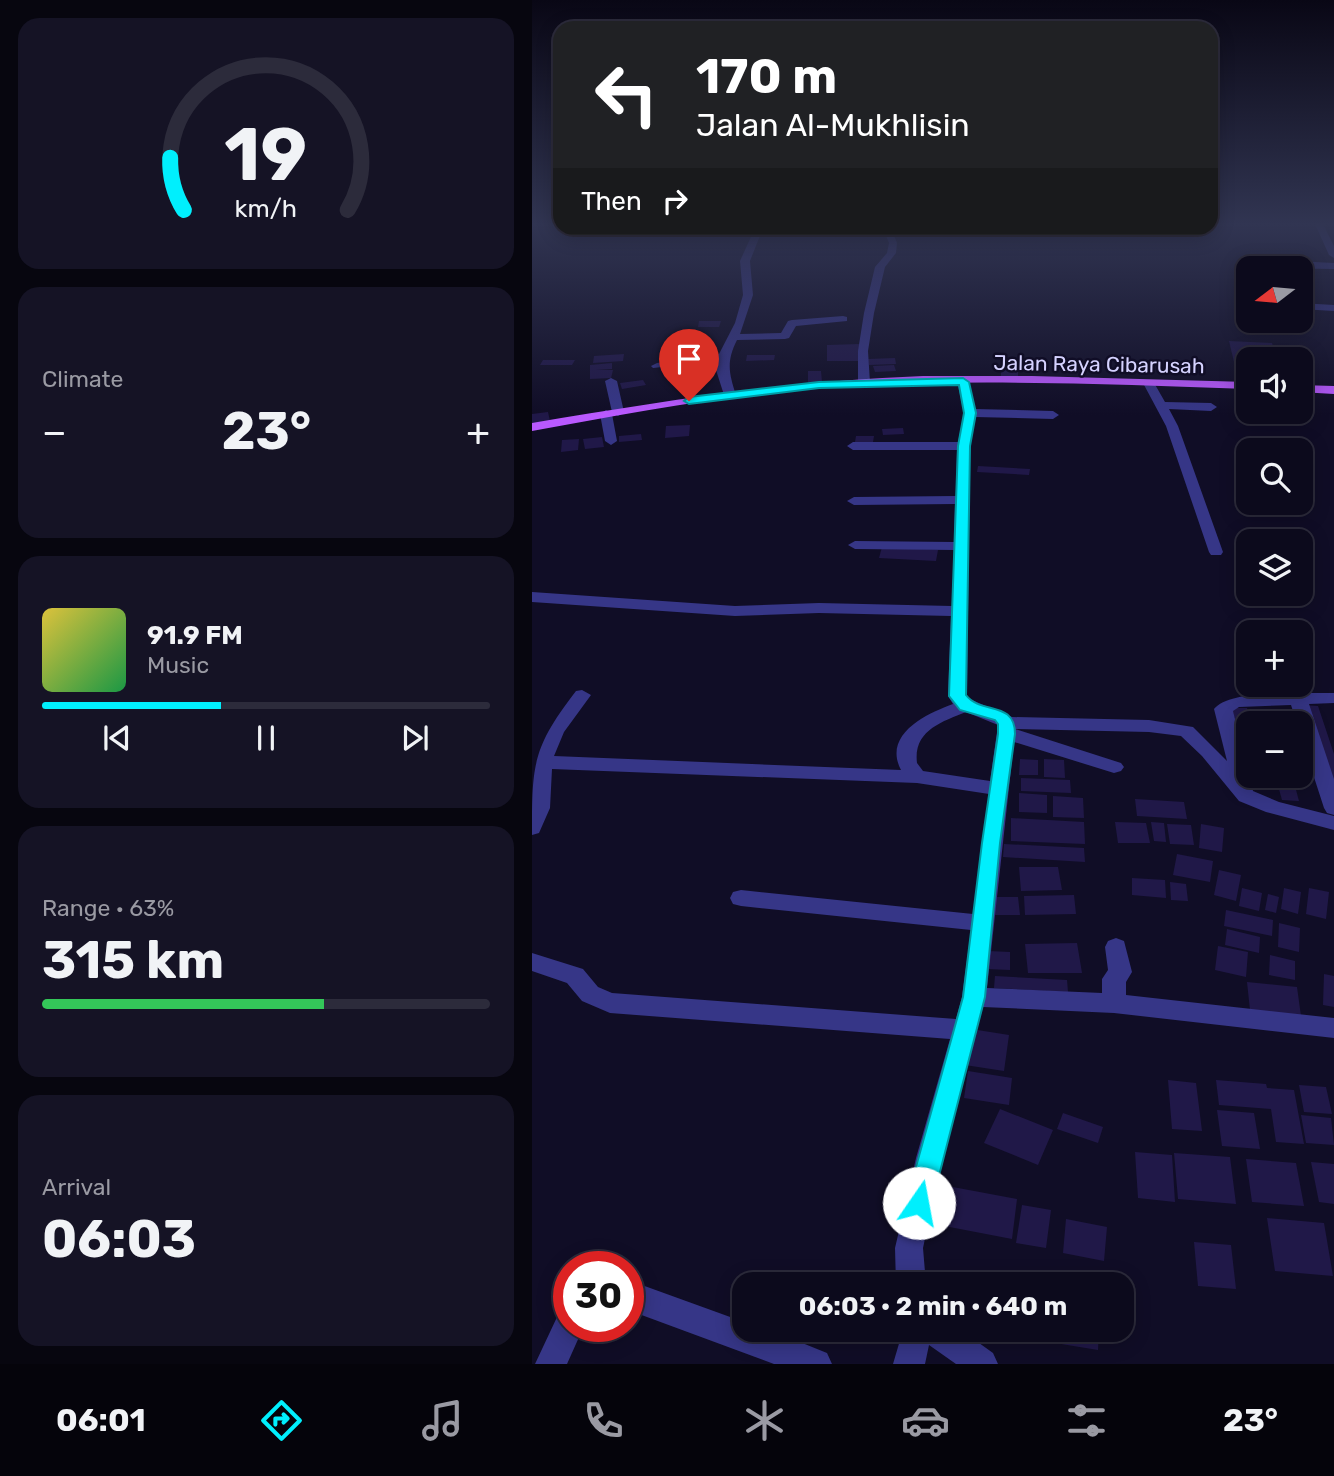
<!DOCTYPE html>
<meta charset="utf-8">
<style>
body{margin:0;font-family:Rubik,sans-serif;background:#151325;color:#f1f3f6;height:100vh;display:flex;flex-direction:column;font-size:26px;white-space:nowrap}
*{box-sizing:border-box;margin:0}
p{font-size:23px;color:#9a9aa3}
.icon{flex:none;width:38px;height:38px;fill:none;stroke:currentColor;stroke-width:2;stroke-linecap:round;stroke-linejoin:round}
.map{position:relative;flex:1;overflow:hidden}
.details{display:flex;flex-direction:column;gap:18px;padding:18px;background:#07060f;width:532px}
.details>*{flex:none}
.guide{position:absolute;left:21px;top:21px;width:665px;height:214px;border-radius:21px;box-shadow:0 4px 18px #0003,0 0 0 2px #2c2b3b;background:#202124;color:#fff;overflow:hidden}
.needle{width:46px;rotate:254deg}
.tools{position:absolute;left:704px;top:256px;display:grid;gap:14px}
.tools a{display:grid;place-items:center;width:77px;height:77px;border-radius:14px;background:#0c0a1c;box-shadow:0 4px 18px #0003,0 0 0 2px #2c2b3b;font-size:35px}
.speed{position:absolute;left:21px;top:1251px;display:flex;gap:14px;font-size:35px;font-weight:700;text-align:center}
.speed>*{display:grid;place-content:center;width:91px;height:91px;border-radius:50%;background:#0c0a1c;box-shadow:0 4px 18px #0003,0 0 0 2px #2c2b3b;line-height:1}
.speed .limit{border:10px solid #d22;background:#fff;color:#111}
.pin{position:absolute;display:grid;place-items:center;width:60px;height:60px;color:#fff;margin:-72px -30px;border-radius:50% 50% 50% 0;rotate:-45deg;box-shadow:0 0 7px #0007}
.pin .icon{rotate:45deg}
.me{position:absolute;width:77px;margin:-38px;rotate:12deg;stroke-linejoin:round;filter:drop-shadow(0 0 5px #0008)}
.turn{display:flex;align-items:center;gap:24px;height:147px;padding:0 28px;font-size:32px}
.turn .icon{width:91px;height:91px;stroke-width:2.5}
.turn b{display:block;font-size:49px;line-height:60px}
.then{display:flex;align-items:center;height:66px;padding:0 28px;background:#0003;gap:14px;font-size:26px}
.big{font-size:52px;font-weight:700;line-height:1.1}
.details .card{flex:1;display:flex;flex-direction:column;justify-content:center;gap:10px;min-width:0;padding:0 24px;border-radius:21px;background:#151325}
.details .dial{align-items:center;gap:0}
.dial svg{height:182px;overflow:visible;fill:none;stroke:#2c2b3b;stroke-width:7;stroke-linecap:round;text-anchor:middle}
.dial text{fill:#f1f3f6;stroke:none}
.song{display:flex;align-items:center;gap:21px}
.cover{width:84px;height:84px;border-radius:10px;background:linear-gradient(135deg,hsl(50 70% 55%),hsl(140 70% 35%))}
.played{height:7px;border-radius:4px;background:linear-gradient(90deg,#00effd 40%,#2c2b3b 40%)}
.keys{display:flex;justify-content:space-around;direction:ltr}
.heat{display:flex;justify-content:space-between;align-items:center;font-size:38px;direction:ltr}
.charge{height:10px;border-radius:5px;background:linear-gradient(90deg,#34c759 63%,#2c2b3b 0)}
.trip{position:absolute;left:200px;top:1272px;width:402px;height:70px;border-radius:21px;background:#0c0a1c;box-shadow:0 4px 18px #0003,0 0 0 2px #2c2b3b;font-weight:700;line-height:70px;text-align:center}
.tab-bar{display:flex;height:112px;justify-content:space-around;align-items:center;background:#05040b;color:#9a9aa3}
.tab-bar .icon{width:49px;height:49px}
.tab-bar .active{color:#00effd}
.tab-bar b{font-size:32px;color:#f1f3f6}
main{display:flex;flex:1;min-height:0}
.map>svg:first-child{display:block}
.building{fill:#201848}
.lines{fill:none;stroke-linecap:round;stroke-linejoin:round}
.minor{fill:#363687;fill-rule:evenodd}
.major{fill:#b959ff;fill-rule:evenodd}
.route{fill:#00effd;stroke:#009ba4;stroke-width:2}
.labels{text-anchor:middle;dominant-baseline:central;stroke-width:5;stroke-linejoin:round;paint-order:stroke}
.far-street-label{font-size:21px;fill:#d5d2ff;stroke:#100d26}
</style>
<main>
<section class="details">
<div class="card dial"><svg viewBox="0 0 100 80">
<path d="M14 69A42 42 0 1 1 86 69"/>
<path d="M14 69A42 42 0 0 1 8 46" stroke="#00effd"/>
<text x="50" y="56" font-size="32" font-weight="700">19</text>
<text x="50" y="72" font-size="11">km/h</text>
</svg></div>
<div class="card"><p>Climate</p>
<div class="heat"><a>−</a><b class="big">23°</b><a>+</a></div>
</div>
<div class="card">
<div class="song"><i class="cover"></i><div><b>91.9 FM</b><p>Music</p></div></div>
<div class="played"></div>
<div class="keys"><svg class="icon" aria-label="previous" viewBox="0 0 24 24"><path d="M18 5L8 12l10 7zM5 5v14"/></svg><svg class="icon" aria-label="pause" viewBox="0 0 24 24"><path d="M8 5v14M16 5v14"/></svg><svg class="icon" aria-label="next" viewBox="0 0 24 24"><path d="M6 5l10 7-10 7zM19 5v14"/></svg></div>
</div>
<div class="card"><p>Range · 63%</p><b class="big">315 km</b><div class="charge"></div></div>
<div class="card"><p>Arrival</p><b class="big">06:03</b></div>
</section>
<div class="map">
<svg width="802" height="1364" viewBox="0 0 802 1364">
<rect width="100%" height="100%" fill="#100d26"/>
<!-- building -->
<path class="building" d="M167 321H189L187 327H166Z
M697 341 740 343 745 359H716V363L702 362Z
M327 344 328 361H295V345Z
M92 354 91 361 61 363 62 356Z
M215 355H243L242 360 214 361Z
M363 358 364 364 337 365 336 359Z
M11 360H43L40 365H8Z
M80 363V369L64 370H81L79 378 58 379V365Z
M469 364H486V377H469Z
M362 365 364 371 343 372 341 366Z
M276 371H289L290 382H276Z
M111 380 114 385 90 389 88 383Z
M16 412 18 421 0 424V414Z
M158 425 157 436 133 438 134 426Z
M371 428 372 434 351 435 350 429Z
M109 434 110 440 87 442V436Z
M324 436H342L341 442H323Z
M70 437 72 447 53 449 51 439Z
M47 439 46 450 29 452 30 440Z
M446 466 498 469 497 475 445 472Z
M350 547 406 550 404 561 347 558Z
M770 705 786 706 802 754V804Z
M700 708H715L718 717 716 770Z
M725 709H741L745 723H729Z
M488 759 506 760V775H487Z
M512 759 532 760 533 778 512 777Z
M716 775H733L736 788H719Z
M743 775H760L767 801 750 800Z
M489 778 538 780 539 793 489 791Z
M487 793 515 795V813L487 812Z
M521 796 551 798 552 818 521 817Z
M603 799 652 802 655 819 605 816Z
M479 818 552 822 553 844 479 841Z
M583 822 614 823 618 843H586Z
M619 822 632 823 634 842 622 841Z
M635 824 659 825 662 845 638 844Z
M669 824 692 828 690 852 667 848Z
M472 844 552 848 553 862 471 857Z
M645 854 681 861 678 882 641 875Z
M487 867H526L530 890 489 891Z
M687 870 709 875 704 901 682 895Z
M600 878 633 880 634 898 600 895Z
M638 882 654 884 656 901 639 900Z
M710 888 730 893 727 911 707 906Z
M752 888 769 892 766 914 749 909Z
M777 888 797 892 794 919 774 914Z
M736 894 747 897 744 913 733 910Z
M542 895 544 914 493 915 492 896Z
M454 897H486L488 915H456Z
M694 910 741 920 740 936 692 926Z
M747 923 768 928 767 952 746 947Z
M695 929 728 937 727 953 693 945Z
M545 943 550 973H496L493 944Z
M686 946 716 952 714 977 683 970Z
M456 951 478 952V970L455 969Z
M738 955 763 961V980L737 975Z
M792 974 802 976V1007L791 1005Z
M463 976 535 980 536 992 462 988Z
M715 982 765 987 769 1016 718 1010Z
M439 1029 477 1035 472 1071 433 1065Z
M436 1071 480 1078 477 1105 432 1098Z
M636 1080 664 1083 670 1131 640 1129Z
M684 1080 734 1084 735 1088 762 1090 772 1144 744 1142 739 1109 687 1105Z
M767 1085 794 1087 800 1114 772 1112Z
M468 1109 521 1130 506 1165 452 1143Z
M685 1110 722 1113 728 1149 690 1146Z
M531 1113 571 1127 566 1143 525 1129Z
M769 1115 799 1118 802 1145 774 1143Z
M603 1152 640 1155 643 1202 606 1198Z
M642 1153 698 1157 704 1204 646 1199Z
M714 1159 764 1163 772 1206 720 1202Z
M779 1162 802 1164V1204L787 1202Z
M410 1185 485 1199 480 1239 402 1224Z
M490 1205 519 1210 514 1248 484 1243Z
M735 1218 792 1223 801 1276 743 1271Z
M534 1219 575 1227 572 1261 531 1253Z
M662 1242 699 1245 704 1289 666 1286Z
M517 1273 569 1282V1284H516Z
M512 1330H567L566 1350 511 1341Z"/>
<g class="lines">
<!-- minor -->
<path class="minor" d="M783 224H791L802 246V258L797 255Z
M223 228H231L218 261 221 295 208 334 249 333 256 321 260 320 311 316 315 317V321L264 326 257 338 253 339 205 340C194 362 197 373 204 395L198 399 192 395 184 370 185 361 121 368 119 366 125 363 187 354 203 323 211 295 208 261Z
M351 228H359L365 243 364 253 353 267 342 313 336 351 338 383 332 386 326 383V351L332 313 343 267 355 253 357 243Z
M743 260 802 263V269L734 268Z
M768 303 802 305V311L768 309Z
M749 348 754 351 756 359H745L744 351Z
M79 378 85 381 92 412 86 416 80 412 73 381Z
M431 378 437 381 443 409 521 411 527 415 521 419 443 417 438 446 435 698 480 717 617 720 661 727 695 761 682 709C698 688 775 694 802 693V703L777 704 802 779V815L795 813 792 808 768 734V723H765L759 705 707 707 701 711 721 791 747 802 802 816V830L734 812 707 801 670 756 649 736 617 732 483 729 589 763 592 767 589 771 582 773 482 742 455 988 570 993V979L576 970 573 947 576 941 584 938 592 941 600 972 594 982V995L802 1018V1038L582 1013 451 1007 410 1158 391 1248 394 1284H364L363 1248 384 1158 418 1039 78 1013 50 1001 35 983 0 971V953L51 969 66 987 80 993 424 1019 430 997 439 930 209 906 201 904 198 898 201 892 209 890 441 914 457 794 385 783 20 769 18 808 7 833 0 835C0 765 0 748 44 691L50 690 59 695 32 732 22 756 369 770C350 734 396 713 421 704L416 696 419 616 287 613 203 616 0 602V592L203 606 287 603 420 606 422 550 323 549 316 545 323 541 422 542 423 504 322 505 315 501 322 497 424 496 425 450H321L315 446 321 442H426L432 413 425 381ZM434 712 466 725 458 781 391 771 385 763C381 731 409 722 434 712Z
M613 381H621L633 402 679 403 685 407 679 411 637 409 646 426 691 552 689 555H679L677 552 634 426 611 383Z
M74 410 80 414 85 441 79 445 73 441 68 414Z
M96 1280 212 1322V1330C241 1330 268 1342 295 1353L300 1364H242L96 1310Z
M37 1311V1326H52L35 1364H3L26 1315Z
M371 1330H429L461 1353 466 1364H424L397 1345 393 1364H361Z"/>
<!-- major -->
<path class="major" d="M391 376H500L716 382V389C572 384 428 378 284 388 189 396 94 414 0 431V423C131 401 258 381 391 376Z
M768 385 802 386V394L768 392Z"/>
</g>
<!-- sky -->
<linearGradient id="sky" x2="0" y2="1"><stop stop-color="#090715"/><stop offset="0.54" stop-color="#313552"/><stop offset="1" stop-color="#313552" stop-opacity="0"/></linearGradient>
<rect width="802" height="415" fill="url(#sky)"/>
<!-- route -->
<path class="route" d="M431 378 437 382 444 413 438 446 434 695C449 715 483 700 483 734L468 843 453 997 400 1203 396 1211 387 1215 378 1211 374 1203 431 997 450 843 466 734V724L463 720 428 710 417 696 426 446 432 413 427 385 287 388 157 404 152 401 157 397 287 382Z"/>
<g class="labels">
<!-- far-street labels -->
<g class="far-street-label">
<text transform="translate(567 364) rotate(1)">Jalan Raya Cibarusah</text>
</g>
</g>
</svg>
<div class="tools">
<a><svg class="needle" viewBox="-14 -14 28 28"><path d="M0-13l5 13h-10z" fill="#e53935"/><path d="M0 13l5-13h-10z" fill="#9a9aa3"/></svg></a>
<a><svg class="icon" aria-label="sound" viewBox="0 0 24 24"><path d="M4 9h4l5-4v14l-5-4H4zM17 9q2 3 0 6"/></svg></a>
<a><svg class="icon" aria-label="search" viewBox="0 0 24 24"><circle cx="10" cy="10" r="6"/><path d="M15 15l6 6"/></svg></a>
<a><svg class="icon" aria-label="layers" viewBox="0 0 24 24"><path d="M12 4l9 5-9 5-9-5zM3 14l9 5 9-5"/></svg></a>
<a>+</a>
<a>−</a>
</div>
<div class="speed"><div class="limit">30</div></div>
<div class="pin" style="left:157px;top:401px;background:#d93025"><svg class="icon" aria-label="arrive" viewBox="0 0 24 24"><path d="M6 21V4h12l-3 4 3 4H6"/></svg></div>
<svg class="me" style="left:387px;top:1203px" viewBox="-20 -20 40 40"><circle r="19" fill="#fff"/><path d="M0-13L10 11 0 6-10 11z" fill="#00effd"/></svg>
<div class="trip">06:03 · 2 min · 640 m</div>
<div class="guide">
<div class="turn"><svg class="icon" aria-label="left" viewBox="0 0 24 24"><path d="M17 20v-9H6M10 6l-5 5 5 5"/></svg><div><b>170 m</b>Jalan Al-Mukhlisin</div></div>
<div class="then">Then<svg class="icon" aria-label="right" viewBox="0 0 24 24"><path d="M7 20v-9h11M14 6l5 5-5 5"/></svg></div>
</div>
</div>
</main>
<nav class="tab-bar">
<b>06:01</b>
<svg class="icon active" aria-label="directions" viewBox="0 0 24 24"><path d="M12 3l9 9-9 9-9-9zM9 14v-3h6M13 9l2 2-2 2"/></svg>
<svg class="icon" aria-label="music" viewBox="0 0 24 24"><path d="M9 18V5l10-2v13"/><circle cx="6" cy="18" r="3"/><circle cx="16" cy="16" r="3"/></svg>
<svg class="icon" aria-label="phone" viewBox="0 0 24 24"><path d="M5 4h4l2 5-3 2q2 4 5 5l2-3 5 2v4C11 20 4 13 5 4z"/></svg>
<svg class="icon" aria-label="climate" viewBox="0 0 24 24"><path d="M12 3v18M4 7l16 10M4 17L20 7"/></svg>
<svg class="icon" aria-label="car" viewBox="0 0 24 24"><path d="M5 17H2v-5l4-1 3-4h7l3 4 3 1v5h-3M9 17h6M6 11h13"/><circle cx="7" cy="17" r="2"/><circle cx="17" cy="17" r="2"/></svg>
<svg class="icon" aria-label="filters" viewBox="0 0 24 24"><path d="M4 7h16M4 17h16"/><circle cx="9" cy="7" r="2"/><circle cx="15" cy="17" r="2"/></svg>
<b>23°</b>
</nav>
